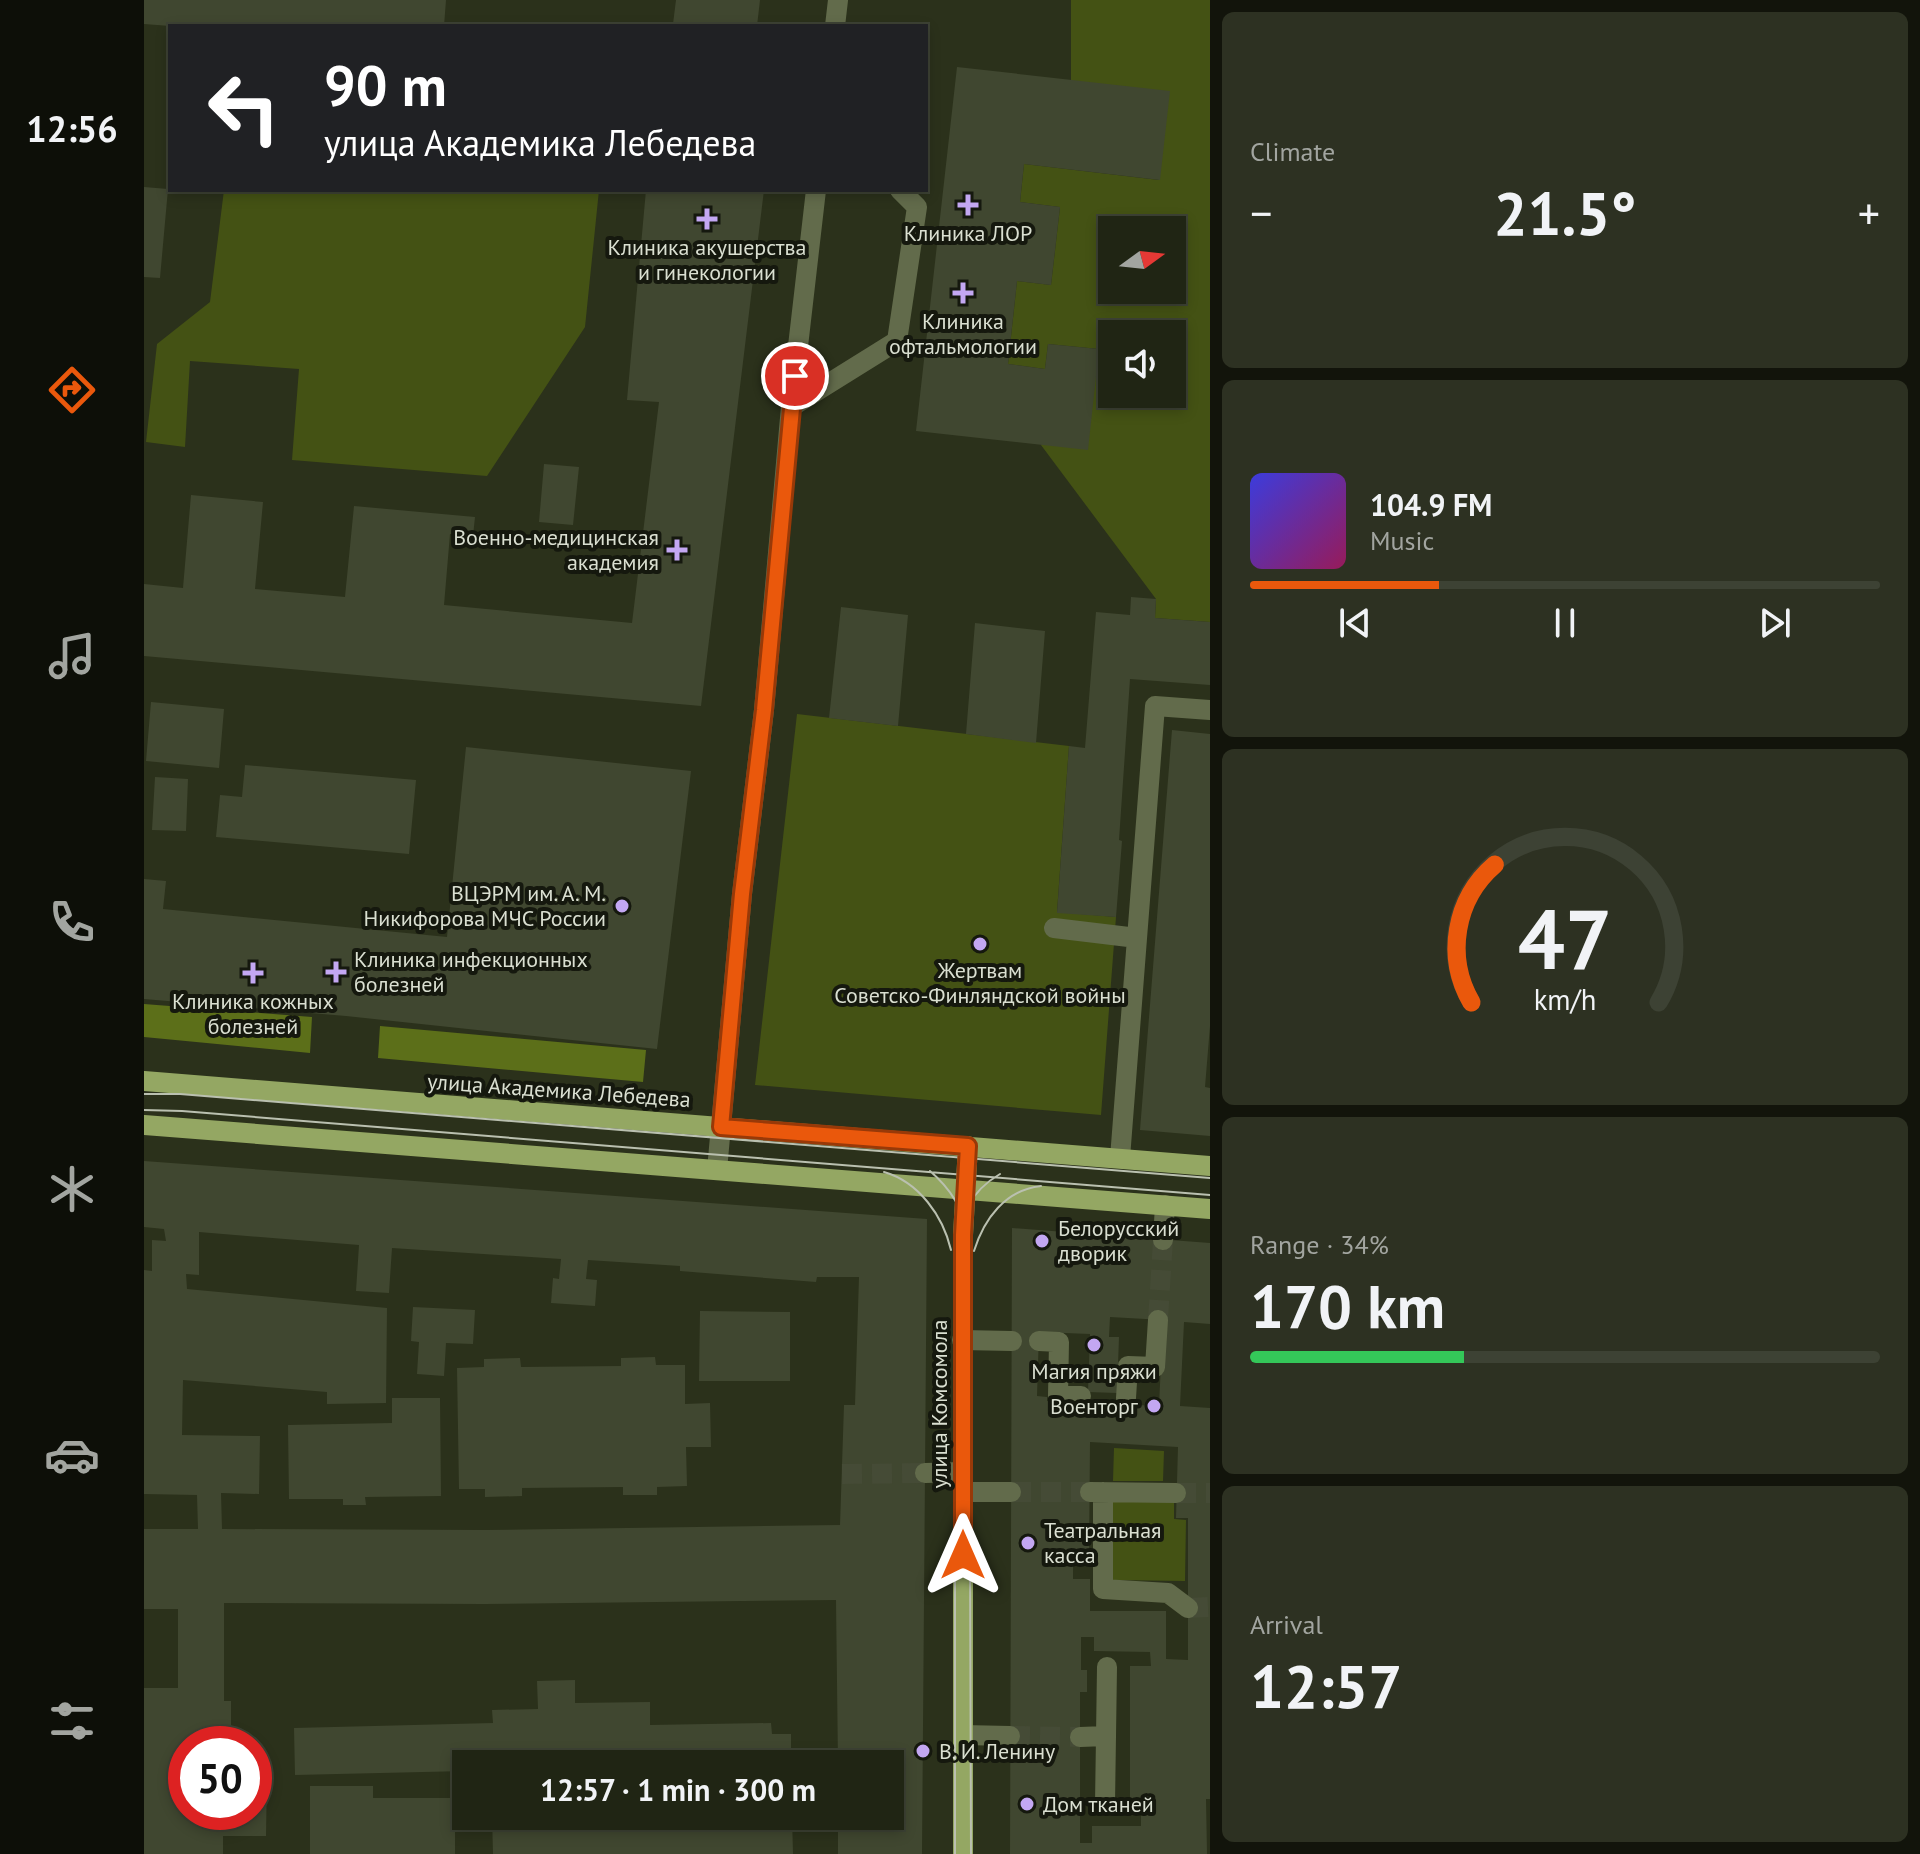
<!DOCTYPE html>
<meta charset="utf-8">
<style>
body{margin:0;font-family:"PT Sans",sans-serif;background:#2d3122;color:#f1f3f6;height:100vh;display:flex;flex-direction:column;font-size:30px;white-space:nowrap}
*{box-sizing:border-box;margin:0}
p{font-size:26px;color:#a2a5a0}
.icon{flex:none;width:44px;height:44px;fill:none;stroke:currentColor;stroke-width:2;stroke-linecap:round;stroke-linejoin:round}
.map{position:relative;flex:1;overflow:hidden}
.details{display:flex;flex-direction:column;gap:12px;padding:12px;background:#12140b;width:710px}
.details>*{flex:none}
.guide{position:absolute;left:24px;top:24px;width:760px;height:168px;border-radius:0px;box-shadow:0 4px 12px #0003,0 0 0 2px #3d4234;background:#202124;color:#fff;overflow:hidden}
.needle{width:52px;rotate:75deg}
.fabs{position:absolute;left:954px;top:216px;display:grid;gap:16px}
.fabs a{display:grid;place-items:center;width:88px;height:88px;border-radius:0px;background:#202514;box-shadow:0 4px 12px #0003,0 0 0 2px #3d4234;font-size:40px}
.speed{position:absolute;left:24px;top:1726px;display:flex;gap:16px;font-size:40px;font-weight:700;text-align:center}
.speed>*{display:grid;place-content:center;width:104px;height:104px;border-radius:50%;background:#202514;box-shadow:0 4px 12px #0003,0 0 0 2px #3d4234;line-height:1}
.speed .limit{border:12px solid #d22;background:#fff;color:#111}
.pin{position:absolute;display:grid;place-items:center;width:68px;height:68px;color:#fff;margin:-34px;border:4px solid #fff;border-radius:50%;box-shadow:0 2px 8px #0007}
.me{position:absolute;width:88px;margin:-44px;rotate:0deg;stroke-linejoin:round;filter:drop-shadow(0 0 6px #0008)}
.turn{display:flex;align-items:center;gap:28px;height:168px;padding:0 24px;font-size:36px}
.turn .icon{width:104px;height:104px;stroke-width:2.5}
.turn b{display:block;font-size:56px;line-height:68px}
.big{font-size:60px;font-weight:600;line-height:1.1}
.details .tile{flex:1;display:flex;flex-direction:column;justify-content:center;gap:12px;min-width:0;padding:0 28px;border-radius:12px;background:#2d3122}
.details .dial{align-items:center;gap:0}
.dial svg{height:208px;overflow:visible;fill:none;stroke:#3d4234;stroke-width:7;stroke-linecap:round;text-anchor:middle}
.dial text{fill:#f1f3f6;stroke:none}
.song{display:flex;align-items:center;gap:24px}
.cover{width:96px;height:96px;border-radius:12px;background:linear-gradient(135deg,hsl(240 70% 55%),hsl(330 70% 35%))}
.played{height:8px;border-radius:4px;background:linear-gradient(90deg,#ea580c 30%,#3d4234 30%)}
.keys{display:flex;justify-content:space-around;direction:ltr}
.heat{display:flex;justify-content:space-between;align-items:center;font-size:44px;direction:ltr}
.charge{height:12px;border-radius:6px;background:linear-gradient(90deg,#34c759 34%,#3d4234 0)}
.trip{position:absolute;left:308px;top:1750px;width:452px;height:80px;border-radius:0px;background:#202514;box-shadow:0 4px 12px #0003,0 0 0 2px #3d4234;font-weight:600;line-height:80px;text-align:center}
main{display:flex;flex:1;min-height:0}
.tabs{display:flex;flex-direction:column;width:144px;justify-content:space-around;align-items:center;background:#0d0f08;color:#a2a5a0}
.tabs .icon{width:56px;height:56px}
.tabs .active{color:#ea580c}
.tabs b{font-size:36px;color:#f1f3f6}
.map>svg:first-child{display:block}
.green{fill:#445214;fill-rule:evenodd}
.forest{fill:#5c6f19}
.building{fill:#404730;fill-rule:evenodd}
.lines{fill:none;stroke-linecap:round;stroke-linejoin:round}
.minor-tunnel{stroke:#454b36;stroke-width:20;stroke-dasharray:20 10;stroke-linecap:butt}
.minor{stroke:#626b4b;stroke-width:20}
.major{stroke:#94a763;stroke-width:20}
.tram{stroke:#bac0b0;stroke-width:2}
.route-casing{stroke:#983908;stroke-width:20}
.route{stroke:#ea580c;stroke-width:14}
.poi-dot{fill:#c3a7f2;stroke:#15180e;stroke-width:3}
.labels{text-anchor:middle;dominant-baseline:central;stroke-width:8;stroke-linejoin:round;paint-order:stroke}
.poi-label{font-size:22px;fill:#dadfd1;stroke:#15180e}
.street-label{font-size:22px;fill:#dadfd1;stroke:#15180e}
</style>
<main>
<nav class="tabs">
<b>12:56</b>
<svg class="icon active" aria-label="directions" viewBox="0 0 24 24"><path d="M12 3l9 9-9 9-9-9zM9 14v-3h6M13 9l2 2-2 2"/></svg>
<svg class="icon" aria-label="music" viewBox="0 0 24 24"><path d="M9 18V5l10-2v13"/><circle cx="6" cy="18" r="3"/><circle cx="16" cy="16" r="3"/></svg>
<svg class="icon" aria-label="phone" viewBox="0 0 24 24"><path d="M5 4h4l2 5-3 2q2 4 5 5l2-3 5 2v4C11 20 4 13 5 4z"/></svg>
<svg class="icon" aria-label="climate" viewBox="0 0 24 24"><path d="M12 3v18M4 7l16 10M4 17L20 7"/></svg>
<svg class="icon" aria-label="car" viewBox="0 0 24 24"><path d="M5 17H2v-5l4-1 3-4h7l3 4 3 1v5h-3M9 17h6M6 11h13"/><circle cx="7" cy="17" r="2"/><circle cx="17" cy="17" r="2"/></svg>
<svg class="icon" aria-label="filters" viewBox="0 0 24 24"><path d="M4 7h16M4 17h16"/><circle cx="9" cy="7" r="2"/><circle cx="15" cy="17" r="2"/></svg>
</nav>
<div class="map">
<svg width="1066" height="1854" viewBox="0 0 1066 1854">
<rect width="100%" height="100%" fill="#2b311b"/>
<!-- green -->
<path class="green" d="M927 0H1066V622L1011 618 1012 599 897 445 955 349 904 344 901 369 864 364 873 281 907 285 916 207 876 202 880 164 1015 180 927 80ZM968 230H1028V290H968ZM968 334H1028V394H968Z
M80 190H455L441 327 343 476 148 460 155 369 46 361 41 447 2 442 13 344 66 302Z
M653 714 925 746 913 912 972 917 957 1115 611 1085Z
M970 1448 1020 1451 1019 1481H969Z
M969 1501 1030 1502V1519L1042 1520 1041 1581 968 1580Z"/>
<!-- forest -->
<path class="forest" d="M0 1004 168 1017 166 1053 0 1037Z
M236 1026 502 1050 499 1082 234 1058Z"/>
<!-- building -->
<path class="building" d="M0 0H302L300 26H26L0 24Z
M532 0H616L613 26 529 24Z
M813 67 1026 91 1016 180 880 164 876 202 916 207 907 285 873 281 864 364 901 369 904 344 955 349 944 450 772 431Z
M0 187 24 189 16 278 0 277Z
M502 190H620L557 706 0 656V584L39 588 47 495 119 502 111 589 201 597 210 506 331 517 329 536 306 534 300 605 488 623 515 402 483 400Z
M400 464 435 467 429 525 395 522Z
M987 597 1012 599 1011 618 1066 622V685L986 679 975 840 978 841 972 917 913 913 925 746 941 748 952 612 986 615Z
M697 607 764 615 754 726 685 718Z
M831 623 901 631 892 743 822 734Z
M7 702 80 709 75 768 2 761Z
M1028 730 1066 734V1026L1061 1087 1066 1088V1136L996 1130Z
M322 747 547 771 513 1049 202 1016 0 999V879L22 881 19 909 303 937Z
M101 765 272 780 265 854 72 837 76 795 98 797Z
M11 777 44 779 42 831 8 830Z
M0 1161 783 1219 778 1854H694V1816H746V1764H694L692 1600 340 1604 80 1603V1701H87V1744H42V1812H110V1776H123L122 1836H79V1854H0V1688H34V1609H0V1529H54L53 1495 0 1494V1270L8 1271V1240L22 1241 20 1229 0 1227ZM55 1232 215 1245 212 1291 245 1293 248 1248 417 1259 415 1279 409 1278 407 1303 451 1306 453 1280 442 1279 444 1260 536 1266V1271L672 1282 673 1277H715L711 1405H700L696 1525 341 1530 78 1529 77 1493 115 1494 116 1436 38 1435 39 1380 183 1392V1404L242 1403 243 1308 43 1289 42 1274 55 1275Z
M868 1228 1066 1243V1324L1040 1322 1036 1406 1066 1408V1799H1062L1063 1854H866ZM966 1317 1019 1320 1015 1406 903 1401V1397L893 1396 895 1332 946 1334 944 1392 973 1393 975 1337H965ZM946 1442 1034 1447 1032 1518H1044V1660L1022 1659V1611H946V1579H929V1562L945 1563ZM937 1637H950V1651L1006 1652 1007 1666H986V1813H997V1826H948V1843H936V1692H943V1670H937Z
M269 1307 331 1310 329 1344 302 1343 300 1376 273 1374 275 1342 267 1341Z
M556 1311 646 1312V1381H555Z
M511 1357 512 1365H541V1404L566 1403 567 1447H542L543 1486 513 1487V1495H479V1487L378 1488V1496L341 1497V1489H315L313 1368 340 1367V1359L376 1358 377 1367 477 1366V1358Z
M248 1398H296L297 1496 221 1497 222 1505H199V1499H145L144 1425 248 1423Z
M431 1680V1703L506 1702V1725L627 1723 628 1734H647V1764H322V1771L151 1775 150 1728 349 1723 348 1710 394 1709 393 1681Z
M166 1786H229V1798H311V1854H166Z
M348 1816H648L649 1854H349Z"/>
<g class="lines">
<!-- minor-tunnel -->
<path class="minor-tunnel" d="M1014 1320 1019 1240
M698 1474 781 1473
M867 1492H946
M1032 1493H1066
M1044 1608 1066 1607
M866 1736 936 1737"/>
<!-- minor -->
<path class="minor" d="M691 26 694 0
M647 407 753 341 773 207 756 190
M910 928 993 938
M976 1158 1011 706 1066 710
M573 1170 598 894 620 710 647 407 672 190
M1019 1240 1021 1205
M818 1340 868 1341
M895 1341 915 1342 914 1396H937
M982 1398 984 1366 1011 1367 1014 1320
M781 1473 819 1472
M819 1492H867
M946 1492 1032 1493
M959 1492V1589L1024 1593 1044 1608
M819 1735 866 1736
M936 1737 962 1736 963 1667
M961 1804 962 1736"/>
<!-- major -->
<path class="major" d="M0 1081 1066 1166
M0 1125 1066 1209
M819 1854V1235L824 1146"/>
<!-- tram -->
<path class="tram" d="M0 1094H36L1066 1178
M0 1110 38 1111 1066 1195
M786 1171C807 1189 818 1208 825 1235L827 1854
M740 1172C775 1182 799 1216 807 1250
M830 1251C840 1219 861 1190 897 1186
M811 1854V1252C815 1218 825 1192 856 1174"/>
</g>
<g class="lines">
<!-- route casing -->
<g class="route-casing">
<path id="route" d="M651 376 620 710 598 894 577 1127 824 1146 819 1235V1555"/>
</g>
<!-- route -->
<use href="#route" class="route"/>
</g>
<!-- markers -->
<g class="poi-dot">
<path d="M820 193h8v8h8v8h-8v8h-8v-8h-8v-8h8z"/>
<path d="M559 207h8v8h8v8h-8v8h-8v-8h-8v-8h8z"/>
<path d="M815 281h8v8h8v8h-8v8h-8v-8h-8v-8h8z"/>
<path d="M529 538h8v8h8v8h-8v8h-8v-8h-8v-8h8z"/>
<circle cx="478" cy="906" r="8"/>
<circle cx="836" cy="944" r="8"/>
<path d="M188 960h8v8h8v8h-8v8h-8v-8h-8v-8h8z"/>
<path d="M105 961h8v8h8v8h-8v8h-8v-8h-8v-8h8z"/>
<circle cx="898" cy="1241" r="8"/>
<circle cx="950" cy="1345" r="8"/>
<circle cx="1010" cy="1406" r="8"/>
<circle cx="884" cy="1543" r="8"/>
<circle cx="779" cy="1751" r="8"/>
<circle cx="883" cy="1804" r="8"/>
</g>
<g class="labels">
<!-- poi labels -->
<g class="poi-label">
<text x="824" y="233">Клиника ЛОР</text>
<text x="563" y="247">Клиника акушерства<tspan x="563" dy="25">и гинекологии</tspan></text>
<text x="819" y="321">Клиника<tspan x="819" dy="25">офтальмологии</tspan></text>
<text x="515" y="537" text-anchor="end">Военно-медицинская<tspan x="515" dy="25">академия</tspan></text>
<text x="462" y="893" text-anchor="end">ВЦЭРМ им. А. М.<tspan x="462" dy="25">Никифорова МЧС России</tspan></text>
<text x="210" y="959" text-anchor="start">Клиника инфекционных<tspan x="210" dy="25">болезней</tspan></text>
<text x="836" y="970">Жертвам<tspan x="836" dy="25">Советско-Финляндской войны</tspan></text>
<text x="109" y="1001">Клиника кожных<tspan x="109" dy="25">болезней</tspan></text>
<text x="914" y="1228" text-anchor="start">Белорусский<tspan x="914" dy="25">дворик</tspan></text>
<text x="950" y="1371">Магия пряжи</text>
<text x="994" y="1406" text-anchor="end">Военторг</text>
<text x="900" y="1530" text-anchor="start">Театральная<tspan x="900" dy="25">касса</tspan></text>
<text x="795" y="1751" text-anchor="start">В. И. Ленину</text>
<text x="899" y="1804" text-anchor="start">Дом тканей</text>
</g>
<!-- street labels -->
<g class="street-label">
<text transform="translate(415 1090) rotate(4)">улица Академика Лебедева</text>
<text transform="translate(795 1404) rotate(-90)">улица Комсомола</text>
</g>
</g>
</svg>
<div class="fabs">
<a><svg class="needle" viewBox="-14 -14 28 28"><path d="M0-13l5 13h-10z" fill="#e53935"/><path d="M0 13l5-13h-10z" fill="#a2a5a0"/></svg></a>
<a><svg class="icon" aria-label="sound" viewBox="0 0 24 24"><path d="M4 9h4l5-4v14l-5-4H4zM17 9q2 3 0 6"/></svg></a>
</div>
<div class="speed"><div class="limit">50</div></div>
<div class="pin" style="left:651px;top:376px;background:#d93025"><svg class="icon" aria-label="arrive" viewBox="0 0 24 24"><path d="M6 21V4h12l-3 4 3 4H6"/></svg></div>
<svg class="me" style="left:819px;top:1555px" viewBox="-20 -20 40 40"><path d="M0-17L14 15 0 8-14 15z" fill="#ea580c" stroke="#fff" stroke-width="4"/></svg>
<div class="trip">12:57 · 1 min · 300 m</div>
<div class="guide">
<div class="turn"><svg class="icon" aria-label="left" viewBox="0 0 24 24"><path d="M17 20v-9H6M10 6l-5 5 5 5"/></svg><div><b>90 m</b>улица Академика Лебедева</div></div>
</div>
</div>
<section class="details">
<div class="tile"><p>Climate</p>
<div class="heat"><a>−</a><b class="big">21.5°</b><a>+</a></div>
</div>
<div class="tile">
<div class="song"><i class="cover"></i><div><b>104.9 FM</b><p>Music</p></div></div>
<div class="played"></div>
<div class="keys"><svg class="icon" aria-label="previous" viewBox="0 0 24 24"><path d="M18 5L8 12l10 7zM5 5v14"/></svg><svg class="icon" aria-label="pause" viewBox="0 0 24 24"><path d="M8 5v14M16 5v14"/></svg><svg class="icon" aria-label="next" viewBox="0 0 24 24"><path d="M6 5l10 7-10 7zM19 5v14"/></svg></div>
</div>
<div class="tile dial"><svg viewBox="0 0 100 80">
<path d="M14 69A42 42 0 1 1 86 69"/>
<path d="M14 69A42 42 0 0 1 23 16" stroke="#ea580c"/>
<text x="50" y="56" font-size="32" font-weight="700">47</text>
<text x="50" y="72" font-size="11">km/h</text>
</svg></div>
<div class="tile"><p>Range · 34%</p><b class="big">170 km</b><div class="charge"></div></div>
<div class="tile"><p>Arrival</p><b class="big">12:57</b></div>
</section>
</main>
